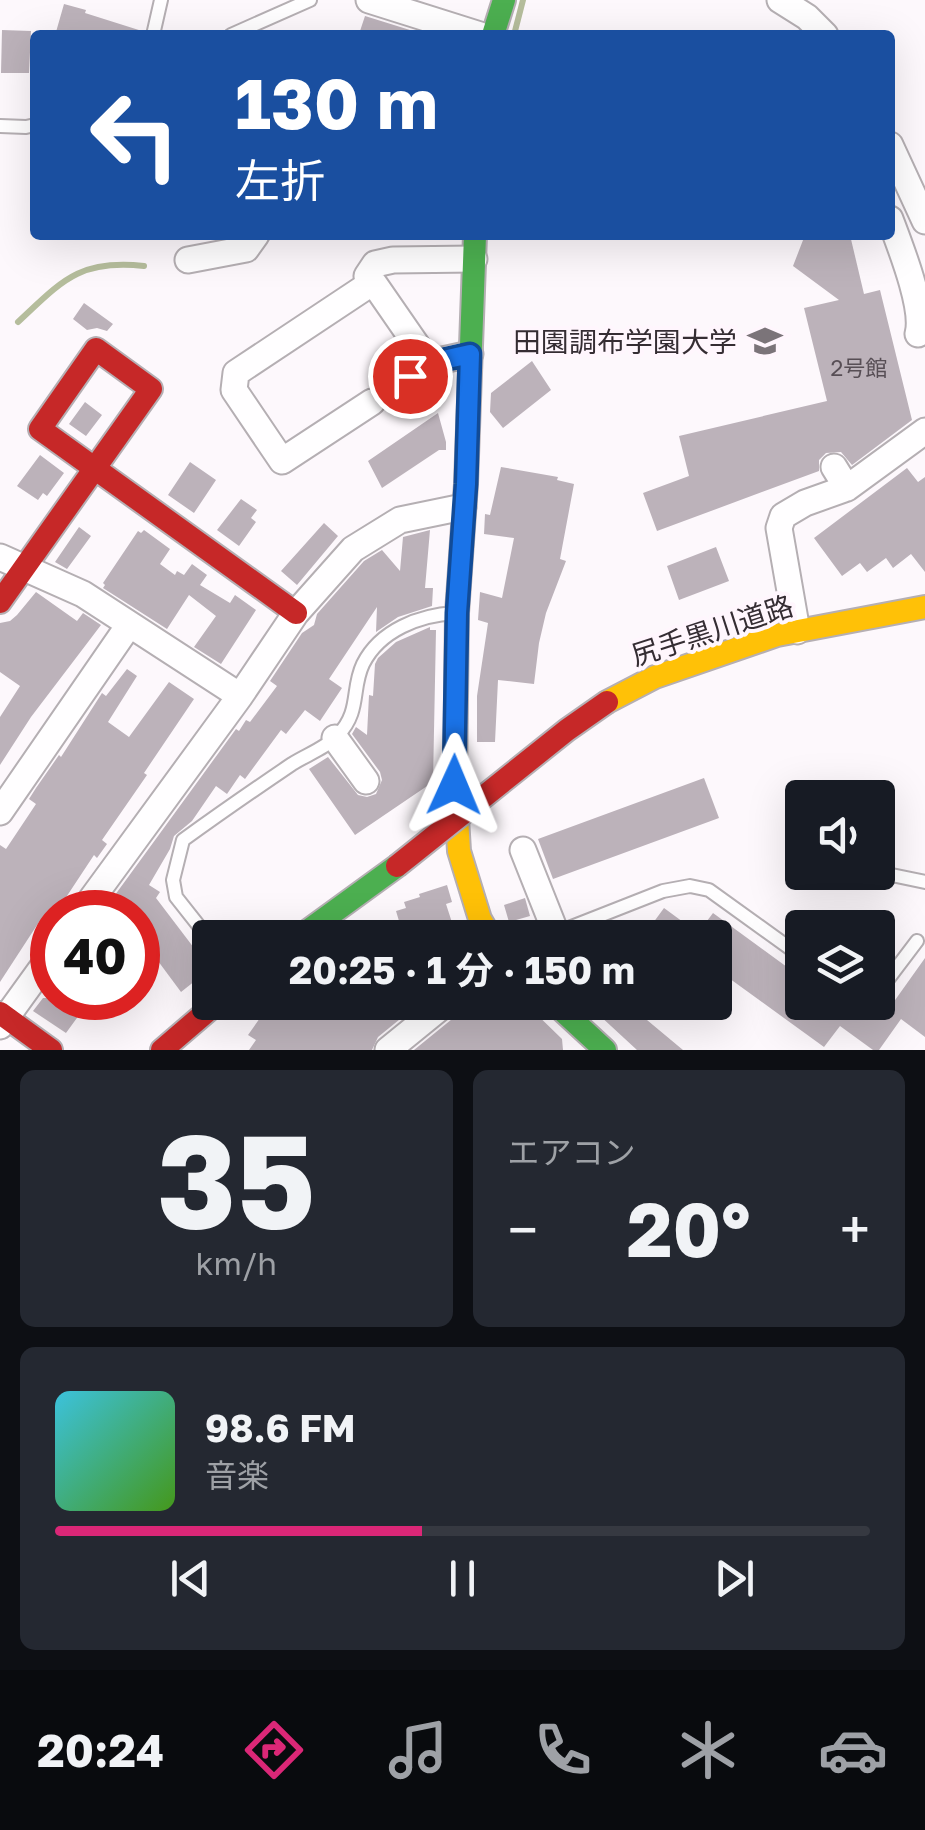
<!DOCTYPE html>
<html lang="ja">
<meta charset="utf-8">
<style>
body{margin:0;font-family:"Golos Text","Noto Sans JP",sans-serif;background:#242831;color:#f1f3f6;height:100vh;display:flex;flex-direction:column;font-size:38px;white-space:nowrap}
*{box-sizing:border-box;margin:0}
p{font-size:32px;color:#9ea1a6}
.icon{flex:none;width:55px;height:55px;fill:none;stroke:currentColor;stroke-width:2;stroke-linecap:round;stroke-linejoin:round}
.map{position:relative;height:1050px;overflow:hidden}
.drawer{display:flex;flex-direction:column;gap:20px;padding:20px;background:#0d0f14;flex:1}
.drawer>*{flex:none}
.top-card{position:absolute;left:30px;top:30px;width:865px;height:210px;border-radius:10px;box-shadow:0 10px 40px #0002;background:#1a4fa0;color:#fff;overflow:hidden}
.fabs{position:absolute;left:785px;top:780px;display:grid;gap:20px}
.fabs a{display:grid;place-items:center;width:110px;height:110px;border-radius:10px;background:#171b24;box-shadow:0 10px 40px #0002;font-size:50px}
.speed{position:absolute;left:30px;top:890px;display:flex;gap:20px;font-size:50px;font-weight:700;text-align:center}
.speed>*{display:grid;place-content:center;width:130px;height:130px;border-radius:50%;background:#171b24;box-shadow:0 10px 40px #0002;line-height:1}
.speed .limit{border:15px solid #d22;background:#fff;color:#111}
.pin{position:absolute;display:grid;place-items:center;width:85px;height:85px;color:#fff;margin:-42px;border:5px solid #fff;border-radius:50%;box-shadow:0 2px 10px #0007}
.me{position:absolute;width:110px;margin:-55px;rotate:1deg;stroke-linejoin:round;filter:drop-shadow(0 0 8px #0008)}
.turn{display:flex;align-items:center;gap:35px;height:210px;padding:0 40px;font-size:45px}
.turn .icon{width:130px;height:130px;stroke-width:2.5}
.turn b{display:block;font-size:70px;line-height:85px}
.big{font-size:75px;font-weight:700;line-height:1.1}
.drawer .card{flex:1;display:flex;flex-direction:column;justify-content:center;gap:15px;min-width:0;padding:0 35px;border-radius:15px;background:#242831}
.drawer .dial{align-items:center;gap:0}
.dial b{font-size:130px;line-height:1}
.song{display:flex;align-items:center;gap:30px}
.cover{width:120px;height:120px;border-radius:15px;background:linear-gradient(135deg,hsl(190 70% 55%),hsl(100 70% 35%))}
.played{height:10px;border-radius:5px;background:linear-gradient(90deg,#db2777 45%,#363941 45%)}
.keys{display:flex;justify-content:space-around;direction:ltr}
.heat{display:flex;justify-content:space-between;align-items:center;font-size:55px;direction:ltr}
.drawer .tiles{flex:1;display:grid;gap:20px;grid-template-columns:1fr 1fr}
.card:last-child{grid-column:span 2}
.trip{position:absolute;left:192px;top:920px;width:540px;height:100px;border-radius:10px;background:#171b24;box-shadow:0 10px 40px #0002;font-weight:700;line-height:100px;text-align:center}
.dock{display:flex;height:160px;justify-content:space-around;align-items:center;background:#090b0e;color:#9ea1a6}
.dock .icon{width:70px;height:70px}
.dock .on{color:#db2777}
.dock b{font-size:45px;color:#f1f3f6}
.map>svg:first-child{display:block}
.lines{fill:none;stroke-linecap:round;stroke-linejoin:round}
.stream{stroke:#b5bd9c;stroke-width:6}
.building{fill:#bcb2ba}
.lane-casing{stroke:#b5afb3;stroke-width:16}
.street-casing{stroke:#b5afb3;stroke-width:29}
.fast-casing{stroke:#b5afb3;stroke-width:26}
.slow-casing{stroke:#b5afb3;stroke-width:26}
.jam-casing{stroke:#b5afb3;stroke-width:26}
.lane{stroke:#fffeff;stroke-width:12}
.street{stroke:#fffeff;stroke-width:25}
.fast{stroke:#4caf50;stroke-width:22}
.slow{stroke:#ffc107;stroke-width:22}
.jam{stroke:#c62828;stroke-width:22}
.jam-bridge-casing{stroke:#b5afb3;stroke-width:26;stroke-linecap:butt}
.jam-bridge{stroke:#c62828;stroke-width:22}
.route-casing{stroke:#114b97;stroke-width:25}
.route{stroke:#1a73e8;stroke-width:18}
.labels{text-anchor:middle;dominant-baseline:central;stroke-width:8;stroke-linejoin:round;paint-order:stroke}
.number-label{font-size:22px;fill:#574e55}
.poi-label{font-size:28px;fill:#352d33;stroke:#fff6fd;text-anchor:end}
.street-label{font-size:28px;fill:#352d33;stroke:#fff6fd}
</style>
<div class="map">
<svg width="925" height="1050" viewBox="0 0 925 1050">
<rect width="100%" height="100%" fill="#fdf8fc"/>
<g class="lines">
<!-- stream -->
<path class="stream" d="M514 35 523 0
M18 322C62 281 79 259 144 266"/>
</g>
<!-- building -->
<path class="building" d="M64 4 86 10 85 13 142 31 141 35H68L56 32Z
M365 16 426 35H372L360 31Z
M2 30 31 31 29 73H1Z
M805 235H850L864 294 880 290 912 420 852 465 841 452 826 453 819 460V471L657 531 643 493 689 476 679 436 827 401 804 308 839 300 793 266Z
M84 303 113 324 107 331 97 328 87 330 73 319Z
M532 361 551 390 503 428 490 412 491 393Z
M85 402 102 415 86 436 69 424Z
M438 413 446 442V450H439L382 488 368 461Z
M40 455 64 473 47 496 43 493 38 500 17 486Z
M190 462 216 480 194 513 168 495Z
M501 467 558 477 557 480 574 484 560 559 566 561 546 613 539 643 534 684 498 680 495 742H477V696L488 623 478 620 480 592 502 598 514 538 484 534 485 514 490 515Z
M907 468 918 482 925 477V572L911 554 893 568 886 558 867 572 860 563 842 576 814 538Z
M241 499 257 510 251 518 256 522 239 546 217 530Z
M324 523 338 536 297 585 281 571Z
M79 527 91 536 67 569 55 562Z
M144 530 170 549 160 564 175 575 177 571 184 575 192 564 207 575 200 585 230 603 235 595 256 610 221 664 194 647 216 616 189 595 167 629 103 588 105 585 103 583 138 531 141 533Z
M430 530 425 588H433L432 606 398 617 376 632 377 607 329 679 342 688 320 721 305 710 286 734 281 730 245 779 240 775 227 794 216 786 192 821 174 836 170 849 149 885 160 892 156 898 210 969 181 992 138 934V912H109L120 898 115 895 236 729 239 731 246 720 250 722 277 686 270 681 302 633 314 625 317 614 364 561 382 550 400 571 403 537Z
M716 547 729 581 679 600 667 566Z
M36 592 77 621 83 613 101 625 31 717 0 765V717L20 686 0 672V623L10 621 17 615Z
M430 627V630H436L433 782 355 835 309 769 328 757 358 795 367 797 376 794 382 780 380 772 352 734 356 727 367 735 369 695 373 696 375 664 378 658 396 642Z
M127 669 137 676 108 722 129 737 169 682 194 699 144 773 147 775 102 840 107 844 97 858 94 855 59 908 54 905 41 923 39 922 0 982V845L6 849 36 804 29 799 36 788 59 755 61 757 102 693 106 696Z
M704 778 719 818 553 879 538 839Z
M447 885 452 902 446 904 457 938H358L357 934 399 921 396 911 406 908 404 902 420 897 419 894Z
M525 898 530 916 509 922 504 905Z
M664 908 698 933 713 913 802 978V1002H836L850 1012 857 1002H878L888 1010 925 958V1037L901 1019 879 1050H873L840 1026 824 1047 715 968V938H642Z
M43 998H87L79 1009 82 1011 66 1033 33 1011Z
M283 1002H364L367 1013 397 1002H421L378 1037 372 1050H249L256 1040 248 1035 267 1008Z
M463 1002H524L562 1039 563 1050H414L457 1015Z
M585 1002H642L635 1010 683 1050H637Z"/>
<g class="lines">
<!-- lane casing -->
<g class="lane-casing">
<path id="lane" d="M153 35 161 0
M231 35 310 0
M0 126 26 127 35 125
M878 868 882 873 925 882
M551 935 663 891 690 886 709 890 802 957
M210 940 176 897 173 880 183 840C219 814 255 789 292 764 306 755 326 748 338 735 361 711 351 689 363 664 380 630 420 615 455 613
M878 977 889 978 917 941"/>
</g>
<!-- street casing -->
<g class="street-casing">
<path id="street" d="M369 0 480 35
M780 0 807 17 825 35
M890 145 925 221
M890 219C900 246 925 308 918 334
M188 260 246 249 256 235
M369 285 367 276 375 264 393 260 474 259
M389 390 429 363
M372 402 282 461 234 390 236 373 373 282 429 363 470 354
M834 467 847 488
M0 557 83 594 240 696
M797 631 779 528 783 516 805 503 847 488 925 431
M335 738 366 781
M0 812 129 625
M523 850 556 933
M82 912 240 696 296 613 353 549 400 520 463 507
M0 1026 52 954
M388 1050 447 1002"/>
</g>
<!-- fast casing -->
<g class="fast-casing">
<path id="fast" d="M493 35 504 0
M456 696 457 613 466 484 475 235
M298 938 397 866
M553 1002 605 1050"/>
</g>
<!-- slow casing -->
<g class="slow-casing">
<path id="slow" d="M456 696 455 785 459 851 480 919 491 938
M607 702 655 677 777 635 925 607"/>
</g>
<!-- jam casing -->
<g class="jam-casing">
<path id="jam" d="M0 602 151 389 96 349 40 429 296 613
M0 1013 51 1050
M162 1050 218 1002"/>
</g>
<!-- lane -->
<use href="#lane" class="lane"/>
<!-- street -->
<use href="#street" class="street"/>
<!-- fast -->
<use href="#fast" class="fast"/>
<!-- slow -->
<use href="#slow" class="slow"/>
<!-- jam -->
<use href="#jam" class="jam"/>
<!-- jam-bridge casing -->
<g class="jam-bridge-casing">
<path id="jam-bridge" d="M397 866 567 730 607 702"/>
</g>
<!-- jam-bridge -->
<use href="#jam-bridge" class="jam-bridge"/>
</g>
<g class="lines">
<!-- route casing -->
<g class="route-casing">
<path id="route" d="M410 376 430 363 470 354 466 484 457 613 454 785"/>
</g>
<!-- route -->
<use href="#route" class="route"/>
</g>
<!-- icons -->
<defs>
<g id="university-bare" transform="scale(2.7)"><path d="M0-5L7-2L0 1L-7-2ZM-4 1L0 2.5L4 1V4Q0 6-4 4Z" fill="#7b7479" stroke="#fff6fd" stroke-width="2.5" paint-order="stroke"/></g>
</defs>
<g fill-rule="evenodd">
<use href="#university-bare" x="765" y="341"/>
</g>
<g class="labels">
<!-- number labels -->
<g class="number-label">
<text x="859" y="367">2号館</text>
</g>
<!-- poi labels -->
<g class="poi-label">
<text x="737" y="341">田園調布学園大学</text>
</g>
<!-- street labels -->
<g class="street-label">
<text transform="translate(712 630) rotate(-18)">尻手黒川道路</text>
</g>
</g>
</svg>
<div class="fabs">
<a><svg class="icon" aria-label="sound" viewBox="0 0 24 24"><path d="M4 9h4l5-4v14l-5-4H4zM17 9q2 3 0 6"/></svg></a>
<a><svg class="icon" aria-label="layers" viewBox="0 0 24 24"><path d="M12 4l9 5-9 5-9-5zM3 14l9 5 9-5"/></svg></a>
</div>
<div class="speed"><div class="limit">40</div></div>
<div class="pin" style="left:410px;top:376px;background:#d93025"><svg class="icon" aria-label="arrive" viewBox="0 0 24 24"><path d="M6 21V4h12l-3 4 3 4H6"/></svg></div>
<svg class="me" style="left:454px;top:785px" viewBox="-20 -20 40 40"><path d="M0-17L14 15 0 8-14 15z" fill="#1a73e8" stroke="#fff" stroke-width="4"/></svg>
<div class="trip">20:25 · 1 分 · 150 m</div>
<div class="top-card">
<div class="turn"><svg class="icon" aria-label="left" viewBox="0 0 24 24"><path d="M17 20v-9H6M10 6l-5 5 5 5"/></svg><div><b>130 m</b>左折</div></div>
</div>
</div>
<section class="drawer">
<div class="tiles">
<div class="card dial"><b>35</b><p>km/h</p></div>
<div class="card"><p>エアコン</p>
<div class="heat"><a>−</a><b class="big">20°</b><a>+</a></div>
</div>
<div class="card">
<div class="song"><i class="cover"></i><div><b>98.6 FM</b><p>音楽</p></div></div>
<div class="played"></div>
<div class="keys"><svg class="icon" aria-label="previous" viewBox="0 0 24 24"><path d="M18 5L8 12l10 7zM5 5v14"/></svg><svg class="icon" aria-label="pause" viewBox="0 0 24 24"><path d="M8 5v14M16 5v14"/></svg><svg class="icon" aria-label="next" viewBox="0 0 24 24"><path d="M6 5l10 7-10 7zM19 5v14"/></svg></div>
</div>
</div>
</section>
<nav class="dock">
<b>20:24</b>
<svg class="icon on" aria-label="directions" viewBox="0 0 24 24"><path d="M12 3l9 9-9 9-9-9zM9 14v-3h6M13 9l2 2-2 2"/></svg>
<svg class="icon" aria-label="music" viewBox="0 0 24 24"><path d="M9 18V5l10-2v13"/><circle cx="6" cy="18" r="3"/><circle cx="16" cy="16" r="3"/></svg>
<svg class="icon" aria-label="phone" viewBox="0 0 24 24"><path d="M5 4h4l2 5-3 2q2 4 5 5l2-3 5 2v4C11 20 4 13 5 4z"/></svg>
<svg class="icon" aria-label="climate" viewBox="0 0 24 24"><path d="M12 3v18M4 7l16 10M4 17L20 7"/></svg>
<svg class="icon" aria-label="car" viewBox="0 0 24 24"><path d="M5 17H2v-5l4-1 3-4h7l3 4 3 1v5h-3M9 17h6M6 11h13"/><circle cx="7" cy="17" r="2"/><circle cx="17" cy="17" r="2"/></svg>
</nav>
